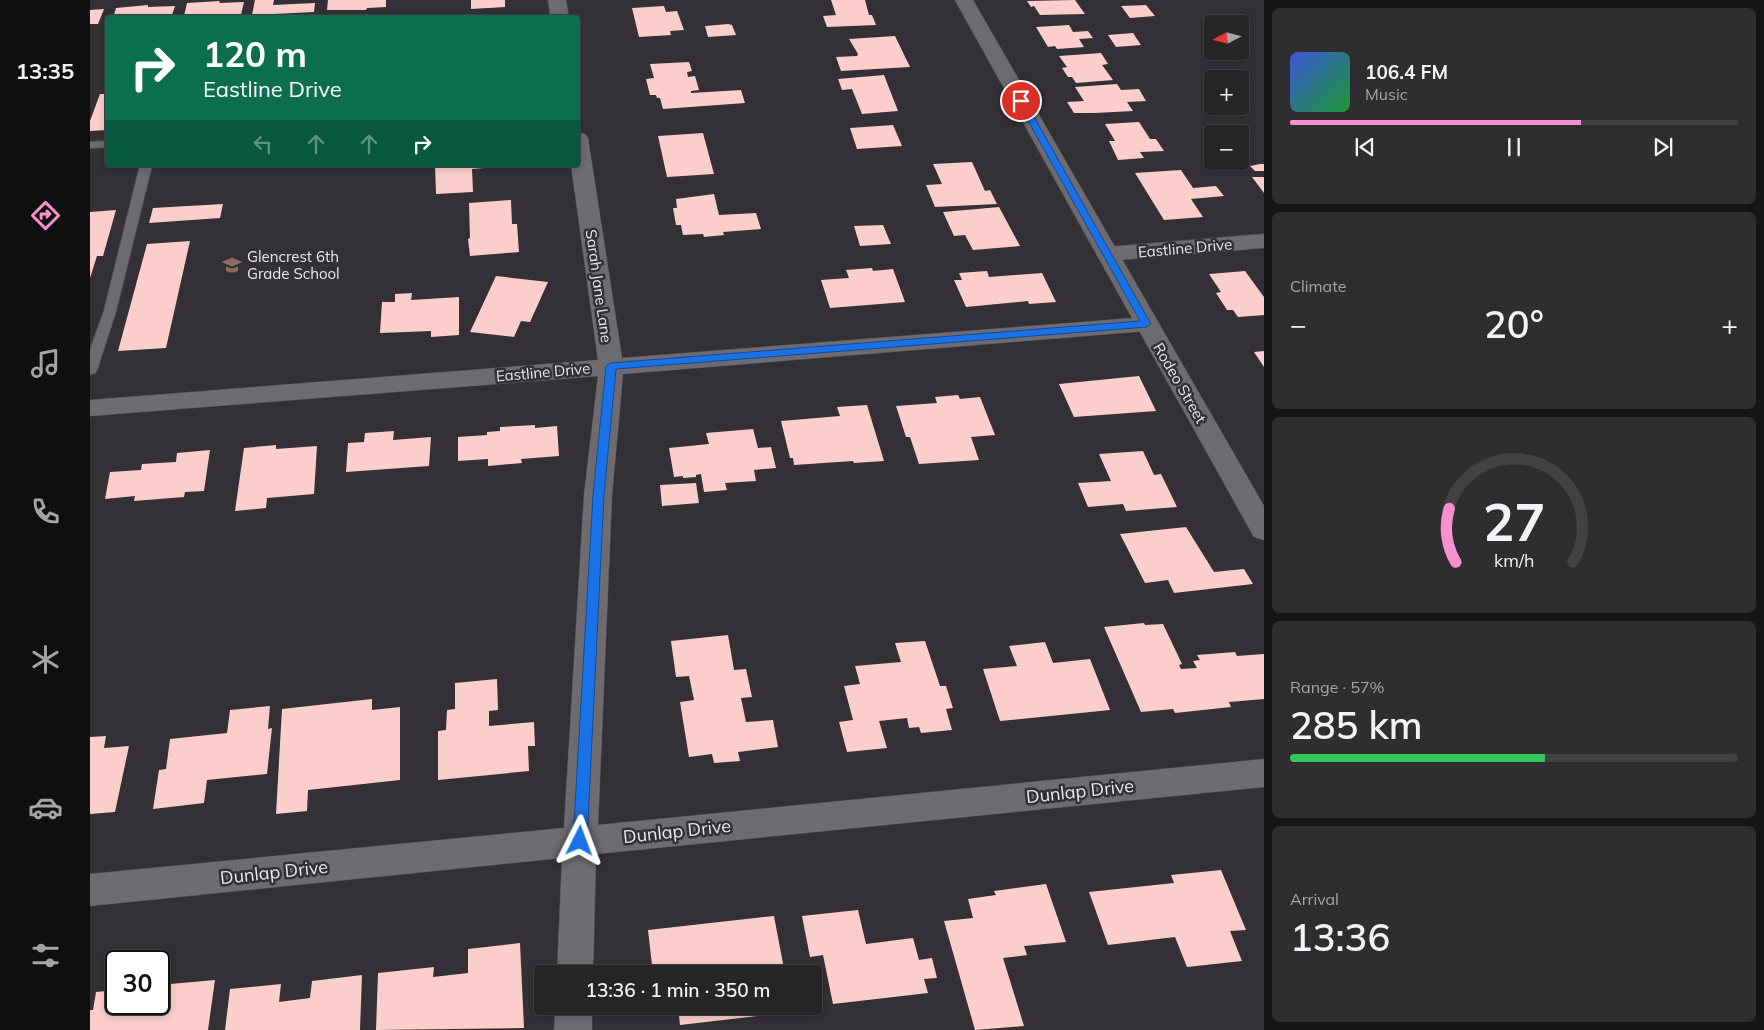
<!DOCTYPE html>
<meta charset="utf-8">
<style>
body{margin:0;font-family:Mulish,sans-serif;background:#2e2d30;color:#f1f3f6;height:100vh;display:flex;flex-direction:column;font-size:19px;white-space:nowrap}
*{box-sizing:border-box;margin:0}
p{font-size:16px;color:#a4a5a8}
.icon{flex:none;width:28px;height:28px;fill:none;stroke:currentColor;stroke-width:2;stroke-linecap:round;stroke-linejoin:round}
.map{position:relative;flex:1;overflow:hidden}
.panel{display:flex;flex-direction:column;gap:8px;padding:8px;background:#151416;width:500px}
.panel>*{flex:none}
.banner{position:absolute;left:15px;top:15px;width:475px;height:152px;border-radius:5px;box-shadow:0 2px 8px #0003,0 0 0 1px #424245;background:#0b6e4f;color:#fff;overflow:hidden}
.needle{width:32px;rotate:263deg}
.buttons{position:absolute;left:1114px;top:15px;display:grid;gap:10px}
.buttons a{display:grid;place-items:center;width:45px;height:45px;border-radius:5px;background:#262528;box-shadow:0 2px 8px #0003,0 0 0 1px #424245;font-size:25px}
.speed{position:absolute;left:15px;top:950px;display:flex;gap:10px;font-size:25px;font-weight:700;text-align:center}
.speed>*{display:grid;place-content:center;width:65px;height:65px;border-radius:50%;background:#262528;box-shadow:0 2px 8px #0003,0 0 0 1px #424245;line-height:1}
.speed .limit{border:2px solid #111;border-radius:8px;background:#fff;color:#111}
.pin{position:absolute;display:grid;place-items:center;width:42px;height:42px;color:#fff;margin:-21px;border:2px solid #fff;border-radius:50%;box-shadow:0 1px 5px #0007}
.me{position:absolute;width:55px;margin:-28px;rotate:3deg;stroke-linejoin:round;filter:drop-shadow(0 0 4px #0008)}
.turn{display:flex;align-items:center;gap:18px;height:105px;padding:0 15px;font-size:22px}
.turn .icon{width:65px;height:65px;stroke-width:2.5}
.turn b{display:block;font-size:35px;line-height:42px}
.lanes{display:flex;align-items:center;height:48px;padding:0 15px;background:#0003;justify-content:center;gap:25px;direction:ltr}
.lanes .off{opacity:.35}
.big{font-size:38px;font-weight:600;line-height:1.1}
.panel .card{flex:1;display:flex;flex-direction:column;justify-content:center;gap:8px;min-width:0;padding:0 18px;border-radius:8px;background:#2e2d30}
.panel .dial{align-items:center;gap:0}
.dial svg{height:130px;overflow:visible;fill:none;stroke:#424245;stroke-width:7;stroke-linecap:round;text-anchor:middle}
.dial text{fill:#f1f3f6;stroke:none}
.song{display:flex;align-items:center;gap:15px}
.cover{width:60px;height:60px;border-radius:8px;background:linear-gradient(135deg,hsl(230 70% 55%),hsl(130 70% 35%))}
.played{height:5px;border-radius:2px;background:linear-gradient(90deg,#f790cd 65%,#424245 65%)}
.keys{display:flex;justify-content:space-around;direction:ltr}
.heat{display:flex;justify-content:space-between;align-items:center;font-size:28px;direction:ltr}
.charge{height:8px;border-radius:4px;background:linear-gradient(90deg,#34c759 57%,#424245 0)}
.trip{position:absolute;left:444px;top:965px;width:288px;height:50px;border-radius:5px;background:#262528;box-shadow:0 2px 8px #0003,0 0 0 1px #424245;font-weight:600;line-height:50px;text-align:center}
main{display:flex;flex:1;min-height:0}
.tab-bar{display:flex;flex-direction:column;width:90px;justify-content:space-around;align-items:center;background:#0f0f10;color:#a4a5a8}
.tab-bar .icon{width:35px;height:35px}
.tab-bar .current{color:#f790cd}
.tab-bar b{font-size:22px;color:#f1f3f6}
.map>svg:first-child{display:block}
.building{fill:#fbcecb}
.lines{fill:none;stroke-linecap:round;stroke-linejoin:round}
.service-casing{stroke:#514f54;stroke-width:2}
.minor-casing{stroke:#514f54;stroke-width:1}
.tertiary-casing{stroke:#514f54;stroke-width:1}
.service{fill:#6e6b71;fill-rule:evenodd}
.minor{fill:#6e6b71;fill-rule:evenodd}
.tertiary{fill:#6e6b71;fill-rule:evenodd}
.route{fill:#1a73e8;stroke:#114b97}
.labels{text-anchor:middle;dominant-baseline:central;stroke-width:5;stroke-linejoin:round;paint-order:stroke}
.street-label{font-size:15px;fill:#eae8ec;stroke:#333136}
.poi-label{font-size:15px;fill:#eae8ec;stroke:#333136;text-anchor:start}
.near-street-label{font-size:18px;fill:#eae8ec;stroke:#333136}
</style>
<main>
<nav class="tab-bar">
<b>13:35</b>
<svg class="icon current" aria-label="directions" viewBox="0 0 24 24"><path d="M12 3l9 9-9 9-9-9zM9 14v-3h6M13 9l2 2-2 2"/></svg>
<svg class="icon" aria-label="music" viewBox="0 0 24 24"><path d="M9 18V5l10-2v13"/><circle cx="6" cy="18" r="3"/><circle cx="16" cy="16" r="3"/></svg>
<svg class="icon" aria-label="phone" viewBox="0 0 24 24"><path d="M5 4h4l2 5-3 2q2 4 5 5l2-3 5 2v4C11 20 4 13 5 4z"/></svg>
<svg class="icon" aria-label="climate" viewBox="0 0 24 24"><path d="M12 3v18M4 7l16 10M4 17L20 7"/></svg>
<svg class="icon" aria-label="car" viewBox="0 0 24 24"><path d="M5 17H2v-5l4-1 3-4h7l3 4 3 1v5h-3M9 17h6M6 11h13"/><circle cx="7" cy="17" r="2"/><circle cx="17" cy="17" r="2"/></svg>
<svg class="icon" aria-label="filters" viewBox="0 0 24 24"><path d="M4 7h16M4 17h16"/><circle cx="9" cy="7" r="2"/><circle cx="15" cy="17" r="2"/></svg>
</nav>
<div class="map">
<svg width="1174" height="1030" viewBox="0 0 1174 1030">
<rect width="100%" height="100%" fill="#333136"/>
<!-- building -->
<path class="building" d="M165 0H184L183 5 225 3 224 12 162 15Z
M238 0H296V7L277 8 276 10H237Z
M381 0H415V7L381 9Z
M741 0H775L779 15H782L786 25 737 27 733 16 746 15Z
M985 0 995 14 950 15 944 6 941 7 937 1Z
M130 1 129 3 154 2 151 15 128 18 94 16 97 3Z
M58 5V7L85 6 81 18H23L26 8Z
M1056 5 1065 16 1040 18 1031 6Z
M574 6 576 12 587 11 594 30 580 31 581 35 549 37 542 8Z
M14 9 8 24H0V10Z
M638 24 642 25 646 35 618 37 615 26Z
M979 25 983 32 998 31 1003 38 989 39 994 47 967 49 965 46 958 47 946 27Z
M1043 33 1051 45 1026 47 1018 35Z
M805 36 820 67 751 71 746 57 767 56 768 54 759 39Z
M1011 53 1018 64 1012 65 1023 80 986 83 982 77H978L972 68 977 67 969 56Z
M599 62 602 71 597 72 598 77 605 76 609 90 601 91V93L651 90 655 103 573 109 570 98H567L566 95H560L556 79 564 78 560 64Z
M794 75 808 111 772 114 762 89 752 90 748 79Z
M1027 84 1031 90 1049 89 1056 101 1037 102 1043 111 1005 113H984L977 102 994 101 985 87Z
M10 94H18V130L0 131V121Z
M1049 122 1060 139H1066L1074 151 1050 152 1054 158 1028 160 1019 141H1025L1015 124Z
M803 125 812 146 767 149 760 128Z
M613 133 624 174 577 177 568 136Z
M882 162 895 191 900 190 907 204 845 207 836 185 852 184 843 164Z
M1170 164H1174V171H1165L1160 166Z
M345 165H417V166L382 169 383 192 346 194Z
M1091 170 1103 188 1126 186 1134 196 1101 199 1113 217 1074 220 1045 173Z
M1162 177H1174V193Z
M624 194 629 215 666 213 671 229 633 232 634 235 614 237 613 234 593 235 591 225H586L583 208H587L586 199Z
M421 200 422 224H427L429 252 380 256 378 239 380 238 379 203Z
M133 204 130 218 59 223 63 208Z
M909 207 930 246 883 250 875 235 864 236 853 212Z
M26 210 13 256H7L0 278V212Z
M793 225 801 244 770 246 764 226Z
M100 241 76 348 28 351 57 244Z
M782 268 783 271 803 269 815 302 740 308 731 280 759 278 756 270Z
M897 271 899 277 952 273 966 302 939 304 938 301 876 307 864 280H872L869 273Z
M1155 271 1174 297V315L1148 317 1143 310H1137L1126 293 1131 292 1119 274Z
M406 276 458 282 440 322 431 321 424 337 380 332Z
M322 293 321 300 369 297V335L341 337V331L290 333 292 302H305V294Z
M1174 351V367L1164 352Z
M1049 376 1066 411 984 417 969 384Z
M868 395 870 399 890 397 905 435 881 437 889 460 829 464 820 437H816L806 406 847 403 845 397Z
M777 405 794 461 764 463 763 461 704 465 703 458H700L691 421 750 416 747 407Z
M445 425V428L467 426 469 456 431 459 432 463 398 466V459L368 461V437L397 435V432L410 431V427Z
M663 429 668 448 681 447 686 468 664 470 666 481 635 483 637 490 614 492 611 474 606 475V477L593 478V476L584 477 579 448 619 444 616 433Z
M304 431 303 440 341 437 339 466 256 472 258 443 274 442 275 433Z
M186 445V449L227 446 224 494 177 498 176 508 145 511 154 448Z
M120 450 114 491 95 492 94 497 44 501 45 496 15 499 20 472 51 470 52 464 86 462 87 453Z
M1053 451 1064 475 1071 474 1087 507 1036 511 1033 504 998 507 988 483 1021 481 1009 454Z
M606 483 609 503 572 506 570 485Z
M1096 527 1124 572 1154 569 1163 584 1084 593 1078 580 1055 583 1030 534Z
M1054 623 1055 625 1073 624 1092 664 1089 665 1091 669 1107 668 1103 661 1110 660 1107 655 1145 652 1147 656 1174 654V699L1139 702 1141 707 1085 713 1083 709 1051 712 1014 627Z
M638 635 644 670 656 669 662 697 651 698 656 722 683 720 688 747 648 752 650 761 624 763 622 754 599 757 590 702 604 700 599 676 586 677 581 641Z
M835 641 850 686H856L863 708 856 709 862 730 831 733 829 727 819 728 817 718 789 721 797 748 757 752 749 722 763 720 754 686 770 684 765 666 811 662 805 643Z
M955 642 963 663 1000 659 1020 710 910 721 893 669 927 666 919 646Z
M407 679 408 710 399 711V726L444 722 445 746H438L439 771 348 780V731L356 730 357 710 365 709V683Z
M282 699V710L310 707V780L218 790 217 811 186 814 192 709Z
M180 706 178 729 182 728 177 774 117 780 114 803 63 809 69 770 76 769 80 739 137 733 140 710Z
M16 736 14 748 39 746 25 812 0 814V737Z
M1131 870 1156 930 1140 931 1152 961 1097 967 1085 937 1018 945 999 892 1084 883 1081 875Z
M956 884 976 942 934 946 937 955 913 958 934 1026 885 1030 854 921 883 918 878 899 906 895 904 891Z
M768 910 776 944 823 938 829 960 842 958 847 978 834 979 838 993 743 1004 733 955 720 957 712 916Z
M684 916 695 974H563L558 930Z
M430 943 434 1028 286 1030 288 973 344 967 343 977 378 973V949Z
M272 975 270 1030H135L140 989 191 984 189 1002 220 998 222 981Z
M125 980 118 1030H0V1010H3L6 992 26 990V1004H39V1006L69 1004V985Z
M588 1006H701L702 1012 590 1025Z"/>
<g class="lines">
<!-- service casing -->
<g class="service-casing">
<path id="service" d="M18 141V147L0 148V142Z
M50 165H62L26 311 7 370 5 373 0 374V350L14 311Z"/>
</g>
<!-- minor casing -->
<g class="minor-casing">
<path id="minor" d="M458 0H476L479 18H461Z
M488 132 495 134 498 138 532 358 1056 317 1064 319 1068 324 1064 329 1056 331 533 374 522 495 508 825 1174 759V787L506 854 503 974H467L472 858 0 906V874L474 828 494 495 508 376 0 416V400L508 360 481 165H488Z
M1174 234V248L1017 261 1009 259 1006 254 1009 249 1017 247Z
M466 1006H502V1030H464Z"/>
</g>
<!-- tertiary casing -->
<g class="tertiary-casing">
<path id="tertiary" d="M865 0H883L1174 506V540L1164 537Z"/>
</g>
<!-- service -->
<use href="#service" class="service"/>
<!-- minor -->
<use href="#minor" class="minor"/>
<!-- tertiary -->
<use href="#tertiary" class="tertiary"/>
</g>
<!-- route -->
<path class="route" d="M931 98 935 101 1061 324 1056 327 526 369 514 495 497 841 495 845 490 847 485 845 483 841 503 495 516 366 521 363 1050 321 927 101Z"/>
<!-- icons -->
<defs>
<g id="school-bare" transform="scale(1.5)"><path d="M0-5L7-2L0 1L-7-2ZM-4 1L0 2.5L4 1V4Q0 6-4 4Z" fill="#8d6e63" stroke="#333136" stroke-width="2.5" paint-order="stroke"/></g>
</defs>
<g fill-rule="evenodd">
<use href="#school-bare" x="142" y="265"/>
</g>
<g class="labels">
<!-- street labels -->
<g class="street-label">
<text transform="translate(1095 248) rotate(-5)">Eastline Drive</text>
<text transform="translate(509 286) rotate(82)">Sarah Jane Lane</text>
<text transform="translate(453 372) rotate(-5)">Eastline Drive</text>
<text transform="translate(1090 383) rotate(60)">Rodeo Street</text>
</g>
<!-- poi labels -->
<g class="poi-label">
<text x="157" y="256">Glencrest 6th<tspan x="157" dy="17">Grade School</tspan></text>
</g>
<!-- near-street labels -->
<g class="near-street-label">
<text transform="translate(990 791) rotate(-6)">Dunlap Drive</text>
<text transform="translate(587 831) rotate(-6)">Dunlap Drive</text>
<text transform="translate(184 872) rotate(-6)">Dunlap Drive</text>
</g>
</g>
</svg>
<div class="buttons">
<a><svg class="needle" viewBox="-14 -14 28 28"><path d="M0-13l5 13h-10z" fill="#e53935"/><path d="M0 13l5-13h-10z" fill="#a4a5a8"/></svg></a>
<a>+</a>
<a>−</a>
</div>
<div class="speed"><div class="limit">30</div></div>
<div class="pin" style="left:931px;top:101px;background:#d93025"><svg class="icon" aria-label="arrive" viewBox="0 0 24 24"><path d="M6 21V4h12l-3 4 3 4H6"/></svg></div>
<svg class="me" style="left:490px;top:841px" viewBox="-20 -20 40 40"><path d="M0-17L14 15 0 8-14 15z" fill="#1a73e8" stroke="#fff" stroke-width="4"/></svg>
<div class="trip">13:36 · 1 min · 350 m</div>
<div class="banner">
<div class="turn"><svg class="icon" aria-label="right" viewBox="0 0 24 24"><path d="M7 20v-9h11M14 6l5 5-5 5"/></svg><div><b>120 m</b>Eastline Drive</div></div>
<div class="lanes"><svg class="icon off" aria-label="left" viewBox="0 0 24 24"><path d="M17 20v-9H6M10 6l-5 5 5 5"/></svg><svg class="icon off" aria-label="ahead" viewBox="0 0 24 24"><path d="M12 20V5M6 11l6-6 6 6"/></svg><svg class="icon off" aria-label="ahead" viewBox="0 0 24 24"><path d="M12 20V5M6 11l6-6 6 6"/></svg><svg class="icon" aria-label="right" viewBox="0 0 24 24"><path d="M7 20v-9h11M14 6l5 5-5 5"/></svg></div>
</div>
</div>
<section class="panel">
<div class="card">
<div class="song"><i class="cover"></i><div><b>106.4 FM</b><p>Music</p></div></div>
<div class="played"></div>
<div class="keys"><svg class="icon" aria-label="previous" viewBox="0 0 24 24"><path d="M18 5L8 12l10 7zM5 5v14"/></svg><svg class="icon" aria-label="pause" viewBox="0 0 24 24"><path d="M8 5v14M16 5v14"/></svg><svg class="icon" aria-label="next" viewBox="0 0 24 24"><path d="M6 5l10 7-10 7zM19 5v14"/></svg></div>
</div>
<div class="card"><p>Climate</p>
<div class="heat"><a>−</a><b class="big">20°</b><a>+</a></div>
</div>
<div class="card dial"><svg viewBox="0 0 100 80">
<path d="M14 69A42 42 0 1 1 86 69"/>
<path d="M14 69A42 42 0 0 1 10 36" stroke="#f790cd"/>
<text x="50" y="56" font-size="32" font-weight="700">27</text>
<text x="50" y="72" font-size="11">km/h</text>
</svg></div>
<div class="card"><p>Range · 57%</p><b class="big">285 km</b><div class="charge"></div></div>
<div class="card"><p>Arrival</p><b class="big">13:36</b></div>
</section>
</main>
